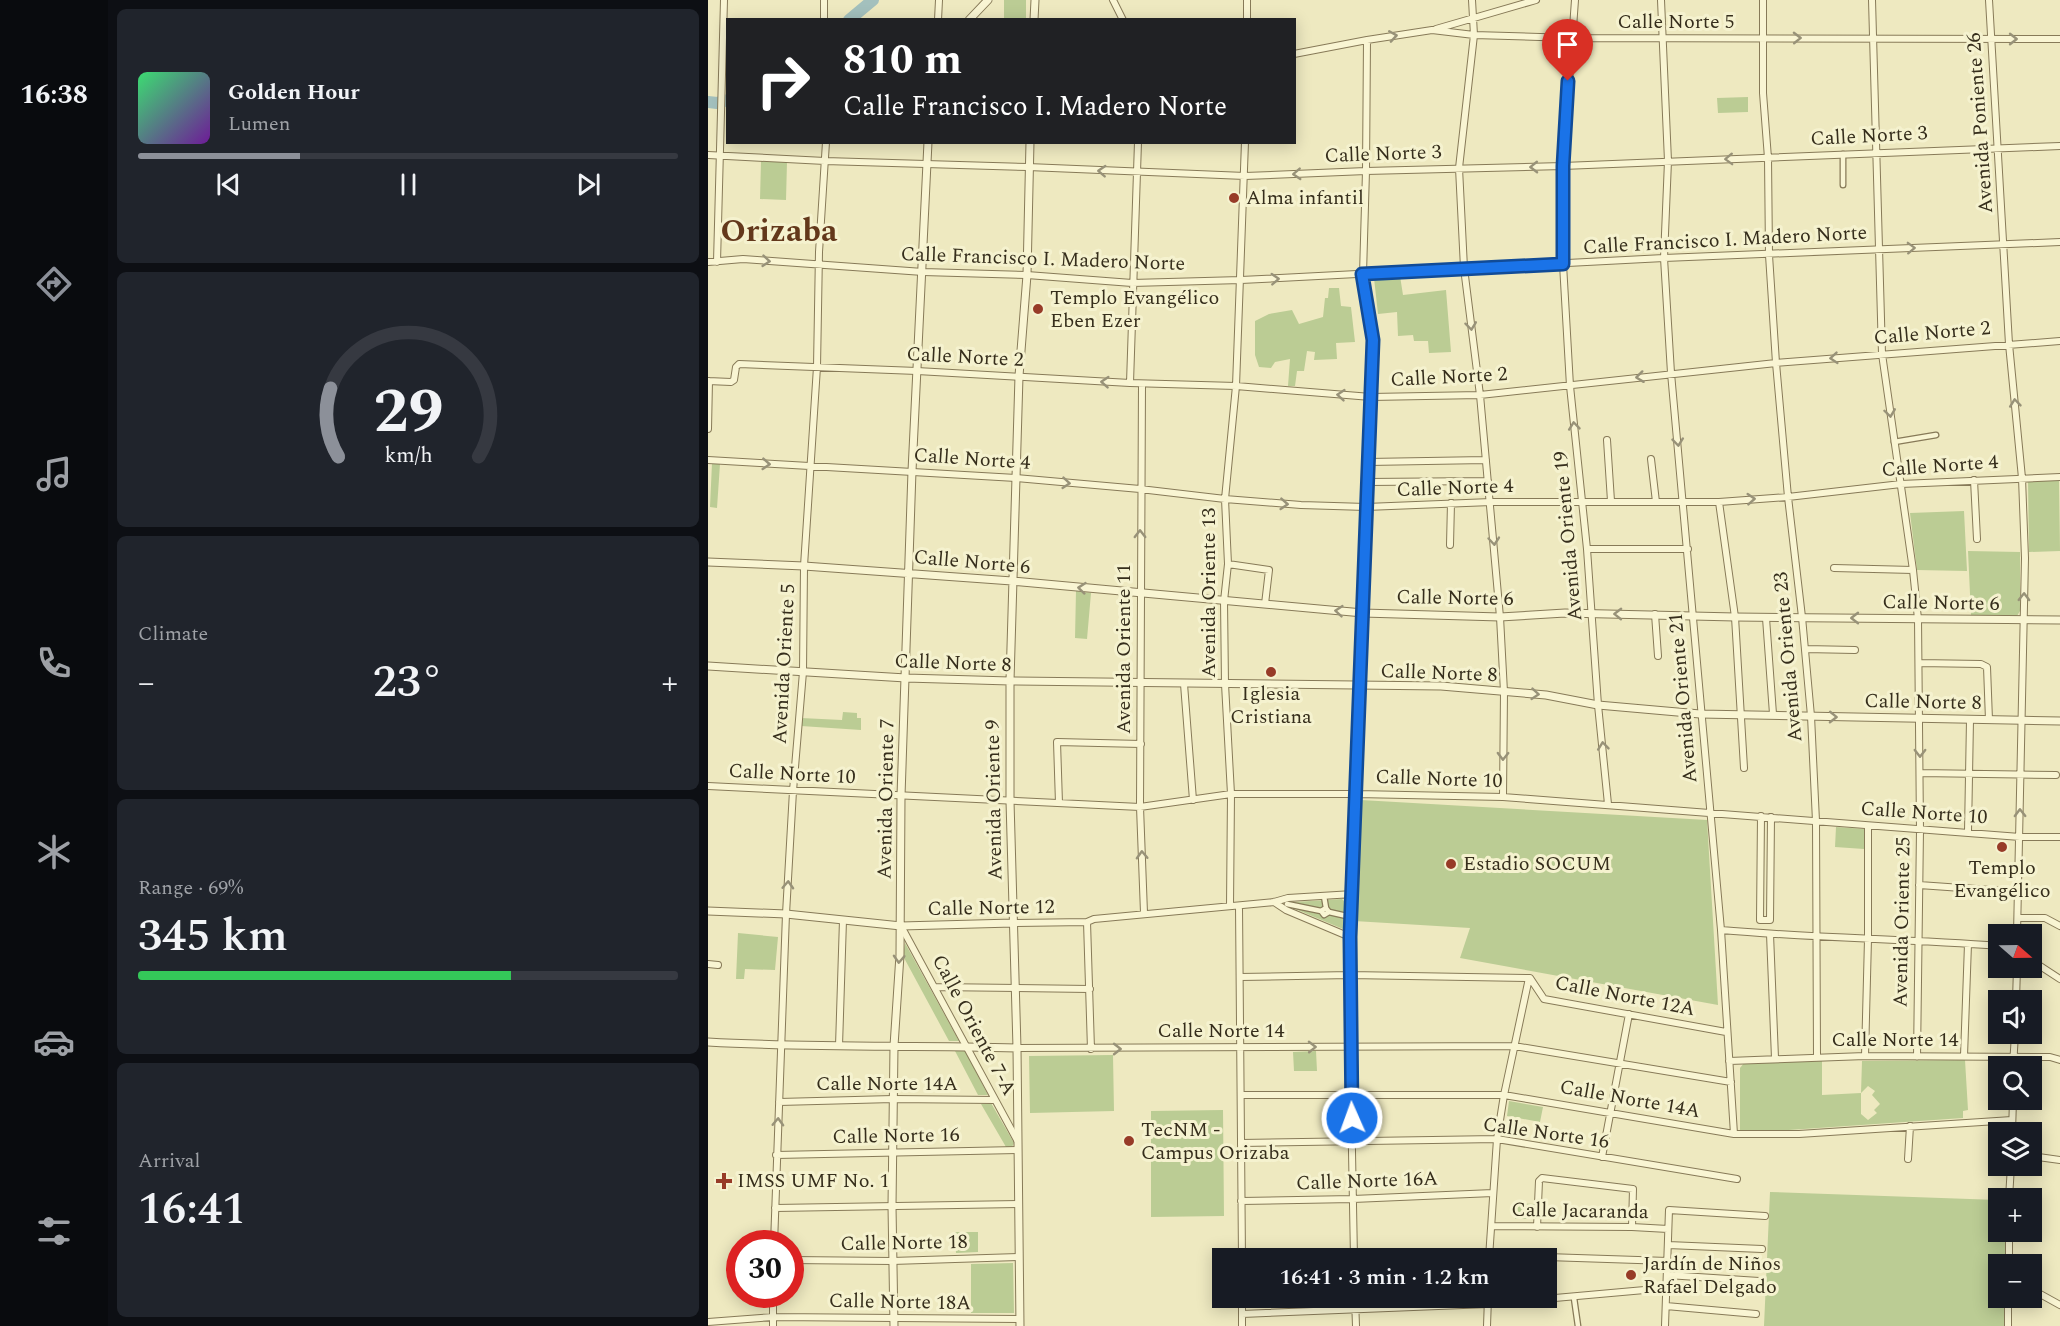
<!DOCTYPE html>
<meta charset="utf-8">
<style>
body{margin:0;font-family:Spectral,serif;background:#20242c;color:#f1f3f6;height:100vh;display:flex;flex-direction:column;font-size:22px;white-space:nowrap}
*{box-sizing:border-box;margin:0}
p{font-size:20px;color:#9ea1a6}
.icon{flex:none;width:33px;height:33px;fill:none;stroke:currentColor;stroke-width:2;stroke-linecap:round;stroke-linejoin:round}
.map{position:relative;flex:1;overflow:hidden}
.panel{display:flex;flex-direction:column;gap:9px;padding:9px;background:#0d0f14;width:600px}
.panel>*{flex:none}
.guide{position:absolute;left:18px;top:18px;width:570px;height:126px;border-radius:0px;box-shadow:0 3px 15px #0003;background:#202124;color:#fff;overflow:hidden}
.needle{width:39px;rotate:110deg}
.controls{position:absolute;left:1280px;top:924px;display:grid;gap:12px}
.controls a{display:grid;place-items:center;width:54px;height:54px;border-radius:0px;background:#171b24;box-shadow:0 3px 15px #0003;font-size:30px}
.speed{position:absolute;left:18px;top:1230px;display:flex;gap:12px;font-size:30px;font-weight:700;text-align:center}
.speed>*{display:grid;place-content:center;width:78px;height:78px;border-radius:50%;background:#171b24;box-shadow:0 3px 15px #0003;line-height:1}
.speed .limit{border:9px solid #d22;background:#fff;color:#111}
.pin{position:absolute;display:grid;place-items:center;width:51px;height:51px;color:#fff;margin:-62px -26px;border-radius:50% 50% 50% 0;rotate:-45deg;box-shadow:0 0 6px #0007}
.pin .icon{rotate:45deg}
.me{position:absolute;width:66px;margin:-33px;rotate:358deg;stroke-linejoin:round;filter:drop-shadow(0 0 4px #0008)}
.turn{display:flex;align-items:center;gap:21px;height:126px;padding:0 18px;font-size:27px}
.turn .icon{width:78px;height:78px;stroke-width:2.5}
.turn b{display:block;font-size:42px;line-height:51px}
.big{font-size:45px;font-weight:600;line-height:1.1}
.panel .widget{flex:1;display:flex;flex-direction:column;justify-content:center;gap:9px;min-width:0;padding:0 21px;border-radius:9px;background:#20242c}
.panel .dial{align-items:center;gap:0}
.dial svg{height:156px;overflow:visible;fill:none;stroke:#363941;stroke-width:7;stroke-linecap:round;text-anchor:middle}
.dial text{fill:#f1f3f6;stroke:none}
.song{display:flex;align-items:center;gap:18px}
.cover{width:72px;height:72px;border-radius:9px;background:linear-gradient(135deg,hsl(140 70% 55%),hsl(280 70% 35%))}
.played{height:6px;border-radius:3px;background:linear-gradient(90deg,#8c9099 30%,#363941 30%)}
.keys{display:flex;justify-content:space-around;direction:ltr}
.heat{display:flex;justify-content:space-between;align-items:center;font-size:33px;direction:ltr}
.charge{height:9px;border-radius:4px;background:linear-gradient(90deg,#34c759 69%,#363941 0)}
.trip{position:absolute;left:504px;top:1248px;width:345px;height:60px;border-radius:0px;background:#171b24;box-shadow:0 3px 15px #0003;font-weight:600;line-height:60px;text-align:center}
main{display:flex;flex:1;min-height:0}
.tabs{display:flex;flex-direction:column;width:108px;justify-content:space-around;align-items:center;background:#090b0e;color:#9ea1a6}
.tabs .icon{width:42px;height:42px}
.tabs .selected{color:#8c9099}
.tabs b{font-size:27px;color:#f1f3f6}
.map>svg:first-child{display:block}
.green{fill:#bbcc94;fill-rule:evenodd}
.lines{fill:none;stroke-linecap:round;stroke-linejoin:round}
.river{stroke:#a3c0bd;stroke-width:12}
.pedestrian-casing{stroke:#877a58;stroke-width:7}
.minor-casing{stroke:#877a58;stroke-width:8}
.tertiary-casing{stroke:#877a58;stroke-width:9}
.pedestrian{stroke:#f9f5d3;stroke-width:4.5}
.minor{stroke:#f9f5d3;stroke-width:6}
.tertiary{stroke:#f9f5d3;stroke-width:7}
.oneway{stroke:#989278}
.route-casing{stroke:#114b97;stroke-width:15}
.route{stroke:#1a73e8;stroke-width:10}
.poi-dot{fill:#973b27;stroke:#f5f2cf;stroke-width:2}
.labels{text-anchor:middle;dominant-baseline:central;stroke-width:6;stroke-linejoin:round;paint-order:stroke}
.street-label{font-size:20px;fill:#362e1c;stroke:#f5f2cf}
.poi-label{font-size:20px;fill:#362e1c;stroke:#f5f2cf;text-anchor:start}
.town-label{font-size:32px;font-weight:bold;fill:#63381b;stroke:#f5f2cf}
</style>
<main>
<nav class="tabs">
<b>16:38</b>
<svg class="icon selected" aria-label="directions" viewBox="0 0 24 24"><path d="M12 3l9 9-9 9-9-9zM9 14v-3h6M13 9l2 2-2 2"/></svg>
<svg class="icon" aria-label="music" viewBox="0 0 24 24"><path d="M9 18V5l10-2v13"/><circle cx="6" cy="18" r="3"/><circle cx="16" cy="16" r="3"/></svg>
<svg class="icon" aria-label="phone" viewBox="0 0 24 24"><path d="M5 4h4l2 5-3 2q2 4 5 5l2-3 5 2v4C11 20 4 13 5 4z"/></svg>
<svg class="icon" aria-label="climate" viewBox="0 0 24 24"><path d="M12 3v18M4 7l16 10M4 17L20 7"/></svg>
<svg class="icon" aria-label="car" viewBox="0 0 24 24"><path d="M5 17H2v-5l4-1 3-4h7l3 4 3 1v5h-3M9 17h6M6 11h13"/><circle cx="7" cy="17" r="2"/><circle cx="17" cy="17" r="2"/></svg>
<svg class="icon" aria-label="filters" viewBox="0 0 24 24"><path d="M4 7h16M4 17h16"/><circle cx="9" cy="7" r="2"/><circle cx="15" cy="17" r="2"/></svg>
</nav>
<section class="panel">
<div class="widget">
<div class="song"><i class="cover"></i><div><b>Golden Hour</b><p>Lumen</p></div></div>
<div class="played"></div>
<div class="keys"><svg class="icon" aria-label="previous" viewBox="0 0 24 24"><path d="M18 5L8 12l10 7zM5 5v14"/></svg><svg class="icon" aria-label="pause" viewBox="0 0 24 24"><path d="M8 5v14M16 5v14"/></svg><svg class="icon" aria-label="next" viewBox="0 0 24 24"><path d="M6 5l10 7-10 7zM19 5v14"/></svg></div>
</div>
<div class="widget dial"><svg viewBox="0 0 100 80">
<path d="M14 69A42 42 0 1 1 86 69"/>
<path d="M14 69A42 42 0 0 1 10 34" stroke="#8c9099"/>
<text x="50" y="56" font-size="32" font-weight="700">29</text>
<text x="50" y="72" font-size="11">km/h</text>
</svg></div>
<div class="widget"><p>Climate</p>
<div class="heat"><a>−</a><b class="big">23°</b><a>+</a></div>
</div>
<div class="widget"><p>Range · 69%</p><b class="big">345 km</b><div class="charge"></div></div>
<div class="widget"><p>Arrival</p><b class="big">16:41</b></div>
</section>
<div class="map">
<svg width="1352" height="1326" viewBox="0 0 1352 1326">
<rect width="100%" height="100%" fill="#eee9c0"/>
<!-- green -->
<path class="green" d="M296 0H318V19H296Z
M1040 97V112L1010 113 1009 98Z
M53 161 79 162 78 200 52 199Z
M692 276 695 295 738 290 743 352 721 353 720 341H706L705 335 690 336 689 312 670 314 666 278Z
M621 288H631L633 306 643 307 647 342 628 343 629 359 606 360 607 352 599 351 596 371H589L587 386H580L582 359 567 362 563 368 551 367 547 355V321L561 314 584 310 591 324 615 317 617 298H620Z
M4 463 12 464 9 508 2 507Z
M1320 480H1351L1352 551 1321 552Z
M1256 511 1259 571 1209 570 1202 513Z
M1260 551 1312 552V611L1309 616 1263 615Z
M368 591 383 593 379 639 367 638Z
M135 712 149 713V718H153V730L93 726V718L134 720Z
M653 800 999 820 1010 1005 752 958 762 928 646 921Z
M1128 827 1157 829 1156 849 1127 847Z
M634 899 639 904 638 925 635 929 585 908 587 902Z
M30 933 70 937 67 970 37 969 36 979H28Z
M197 943 251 1041H241L195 956Z
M247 1051H257L280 1095H270Z
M608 1051 609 1071H586L585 1052Z
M405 1055 406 1111 322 1113 321 1056Z
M1257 1060 1260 1110 1255 1111V1118L1067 1131 1032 1130V1068L1036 1063 1114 1061V1095L1153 1093 1154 1061ZM1160 1086 1167 1091 1164 1095 1172 1104 1166 1110 1169 1113 1160 1120 1153 1114V1093Z
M801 1101 835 1107 832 1122 799 1116Z
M283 1103 306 1143 304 1147H298L273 1104Z
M515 1110 516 1216 443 1217V1111Z
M1062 1192 1290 1200V1232H1298V1264H1290V1298H1297V1326H1056Z
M809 1203 827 1204 825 1219H807Z
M247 1232H270V1252L248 1253Z
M305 1263 306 1313H263V1264Z"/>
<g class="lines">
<!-- river -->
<path class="river" d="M141 20 165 0
M0 102 9 103 20 100"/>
<!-- pedestrian casing -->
<g class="pedestrian-casing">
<path id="pedestrian" d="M1135 154V185
M1186 442 1228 435
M616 896 618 908 621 912 616 915 613 911 618 908
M579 904 613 911
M621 912 643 917
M866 1298 870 1326"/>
</g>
<!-- minor casing -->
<g class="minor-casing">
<path id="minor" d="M116 0V20
M405 0 415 20
M764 0 766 35 751 168 756 268 772 395 792 617 796 692 795 797
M867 0 855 166V264L862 386 879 549 890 705 900 804
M953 0 960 161 956 258 963 373 1013 930 1026 1134
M1055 0V93L1060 158 1061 255 1068 363 1080 497 1094 617 1103 716 1108 821 1109 1057
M1164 0 1174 354 1205 570 1210 619 1212 830 1209 1057
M1281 0 1301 344 1314 478 1317 558 1309 934
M230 20 231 0
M539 20V0
M728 29 828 0
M586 54 659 40 724 30 766 35 863 38 1352 39
M0 155 117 161 320 167 537 176 658 171 855 166 1352 146
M0 262 35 259 215 272 319 275 424 283 533 280 956 258 1352 242
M9 262 16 0
M0 381 23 382 26 380 28 367 31 364 209 371 422 383 528 386 663 397 772 395 1068 363 1352 341
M422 383 430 142
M434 384 432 807 436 913
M0 429 1 381
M899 440 903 501
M943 459 948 502
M0 460 308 478 432 489 517 499 593 505 658 507 783 502H1011L1080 497 1193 484 1352 477
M660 462 778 460
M1266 480 1269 539
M659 482 780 481
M1011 502 1027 617 1036 768
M742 545 743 503
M879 549H980
M520 564 561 570 557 604
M1126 568 1205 570
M947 614 950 656
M1058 618 1065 714
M1097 649 1147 650
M1211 663 1273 664 1279 667 1281 720
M476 684 485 800
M1212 773 1348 775
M0 786 432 807 523 794H649L795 797 1312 837H1352
M351 803 349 742 433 744
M1053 816 1052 920H1062L1063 817
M1260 832 1262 720
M1211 885 1311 892
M566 902 578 910 642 937
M522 906 523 794 517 684 516 601 520 564 517 499 528 386 537 142
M531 906 534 1258
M1310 918H1337L1352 926
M379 922 383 1049
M305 923 379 922 386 919 566 902 580 898 645 894
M193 926 309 1140
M1013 930C1105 938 1198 939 1290 946
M1062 934 1067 1058
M1323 960 1352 979
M0 964 10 965
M532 977 642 975 822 978 836 999 1018 1032
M227 987 382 989
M1308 1000 1309 968
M131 1046 135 920
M309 1048 806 1046 1023 1082
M1157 1056 1160 939V826
M1256 1056 1260 944
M1021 1061 1157 1056 1342 1057 1352 1060
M1305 1066 1307 1034
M533 1095H796L1026 1134H1091L1304 1120
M71 1102 185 1099 287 1100
M1304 1132 1305 1100
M533 1143 789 1139 1029 1179
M68 1155 309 1150
M1323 1156 1352 1160
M894 1157 921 1014
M1200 1159 1202 1126
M1301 1198 1303 1166
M533 1201 645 1199 785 1193
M67 1208 310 1204
M784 1226 924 1227 960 1229
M829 1227 831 1181 834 1178 925 1189 924 1227
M66 1244 78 914 85 791 95 672 96 566 109 367 111 252 118 142
M960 1245 1054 1249
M534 1258 781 1255 960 1261
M646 1258 642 1046V937L665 340 655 274 658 171 659 40
M781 1258 789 1139 796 1095 821 978
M82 1260 184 1261 311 1257
M1301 1264V1232
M959 1275 1051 1281
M1323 1289 1352 1305
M534 1298V1326
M647 1298 648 1326
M958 1306 1048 1314
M534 1314 780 1304 959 1288
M0 1322 65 1317 312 1319
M65 1326V1294
M779 1326 780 1298
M957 1326 961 1210 1057 1216
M1300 1326V1298"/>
</g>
<!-- tertiary casing -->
<g class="tertiary-casing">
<path id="tertiary" d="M261 20 280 0
M326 20 327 0
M0 562 96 566 304 581 655 613 792 617 857 613 1027 617 1352 620
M0 666 198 678 302 681 733 686 838 695 890 705 992 714 1352 721
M0 911 78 914 193 926 305 923
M0 1042C103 1048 206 1045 309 1048
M186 1326 184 1206 186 1046 192 955 193 796 204 471 220 142
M312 1326 309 1048 302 801V681L311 376 319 275 322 142"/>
</g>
<!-- pedestrian -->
<use href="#pedestrian" class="pedestrian"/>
<!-- minor -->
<use href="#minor" class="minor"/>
<!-- tertiary -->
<use href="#tertiary" class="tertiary"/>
</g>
<!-- one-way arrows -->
<defs><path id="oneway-chevron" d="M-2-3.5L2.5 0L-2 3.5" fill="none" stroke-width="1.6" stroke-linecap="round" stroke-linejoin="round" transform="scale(1.5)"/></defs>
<g class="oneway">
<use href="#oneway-chevron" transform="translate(685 36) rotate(-9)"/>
<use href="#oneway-chevron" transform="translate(1089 38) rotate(-1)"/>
<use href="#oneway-chevron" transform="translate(1305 39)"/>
<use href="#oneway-chevron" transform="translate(1021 159) rotate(178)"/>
<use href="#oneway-chevron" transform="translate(826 167) rotate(179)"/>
<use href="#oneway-chevron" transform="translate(394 171) rotate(-177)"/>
<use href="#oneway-chevron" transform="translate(589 174) rotate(177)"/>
<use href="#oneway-chevron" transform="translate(1203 248) rotate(-2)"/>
<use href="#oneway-chevron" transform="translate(58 261) rotate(5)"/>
<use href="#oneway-chevron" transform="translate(567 279) rotate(-3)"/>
<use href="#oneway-chevron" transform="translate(763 326) rotate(83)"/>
<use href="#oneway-chevron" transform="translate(1126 358) rotate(175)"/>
<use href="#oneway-chevron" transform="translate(932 377) rotate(173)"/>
<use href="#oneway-chevron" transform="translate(397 382) rotate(-176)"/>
<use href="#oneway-chevron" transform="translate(633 395) rotate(-175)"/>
<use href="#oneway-chevron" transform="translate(1307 403) rotate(-96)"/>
<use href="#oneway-chevron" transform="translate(1182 413) rotate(82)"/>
<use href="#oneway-chevron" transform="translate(866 426) rotate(-96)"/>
<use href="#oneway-chevron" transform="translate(970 442) rotate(84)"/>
<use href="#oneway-chevron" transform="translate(58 464) rotate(4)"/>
<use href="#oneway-chevron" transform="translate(358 483) rotate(5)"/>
<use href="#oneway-chevron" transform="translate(1043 499) rotate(-4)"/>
<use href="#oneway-chevron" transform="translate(576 504) rotate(4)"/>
<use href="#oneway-chevron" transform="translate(432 534) rotate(-90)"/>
<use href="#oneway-chevron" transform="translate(786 541) rotate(85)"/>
<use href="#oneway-chevron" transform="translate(374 588) rotate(-174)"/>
<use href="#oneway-chevron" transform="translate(1316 597) rotate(-89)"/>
<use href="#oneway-chevron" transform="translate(631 611) rotate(-175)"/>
<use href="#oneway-chevron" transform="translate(910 614) rotate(-179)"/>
<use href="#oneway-chevron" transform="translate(1147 618) rotate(-180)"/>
<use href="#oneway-chevron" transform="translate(827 694) rotate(5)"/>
<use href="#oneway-chevron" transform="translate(1125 717) rotate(1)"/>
<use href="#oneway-chevron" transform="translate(895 746) rotate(-96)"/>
<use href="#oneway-chevron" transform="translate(1212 753) rotate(90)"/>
<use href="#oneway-chevron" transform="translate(795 756) rotate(91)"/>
<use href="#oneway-chevron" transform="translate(1312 813) rotate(-91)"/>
<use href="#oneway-chevron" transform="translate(434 855) rotate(-92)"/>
<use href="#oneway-chevron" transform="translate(80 885) rotate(-87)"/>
<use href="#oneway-chevron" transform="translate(191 959) rotate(93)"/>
<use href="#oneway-chevron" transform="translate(604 1047) rotate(-1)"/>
<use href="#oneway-chevron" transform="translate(409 1049)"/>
<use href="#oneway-chevron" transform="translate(70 1122) rotate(-88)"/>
</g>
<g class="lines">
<!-- route casing -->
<g class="route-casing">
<path id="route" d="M644 1118 642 937 665 340 654 274 855 264V166L860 81"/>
</g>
<!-- route -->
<use href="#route" class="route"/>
</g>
<!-- markers -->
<g class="poi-dot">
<circle cx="526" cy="198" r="6"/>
<circle cx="330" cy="309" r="6"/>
<circle cx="563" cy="672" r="6"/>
<circle cx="1294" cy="847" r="6"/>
<circle cx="743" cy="864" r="6"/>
<circle cx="421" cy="1141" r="6"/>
<path d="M13 1172h6v6h6v6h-6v6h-6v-6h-6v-6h6z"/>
<circle cx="923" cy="1275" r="6"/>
</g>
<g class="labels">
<!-- street labels -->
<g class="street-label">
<text x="968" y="22">Calle Norte 5</text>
<text transform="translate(1272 123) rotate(-94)">Avenida Poniente 26</text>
<text transform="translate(1161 136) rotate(-3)">Calle Norte 3</text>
<text transform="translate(675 154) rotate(-2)">Calle Norte 3</text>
<text transform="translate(1017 240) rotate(-3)">Calle Francisco I. Madero Norte</text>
<text transform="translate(335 259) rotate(2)">Calle Francisco I. Madero Norte</text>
<text transform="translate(1224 333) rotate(-5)">Calle Norte 2</text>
<text transform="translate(257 357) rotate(3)">Calle Norte 2</text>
<text transform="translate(741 377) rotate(-3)">Calle Norte 2</text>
<text transform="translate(264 459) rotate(4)">Calle Norte 4</text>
<text transform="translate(1232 466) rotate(-4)">Calle Norte 4</text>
<text transform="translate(747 488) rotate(-2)">Calle Norte 4</text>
<text transform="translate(860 536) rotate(-95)">Avenida Oriente 19</text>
<text transform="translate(264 562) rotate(5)">Calle Norte 6</text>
<text transform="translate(501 593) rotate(-90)">Avenida Oriente 13</text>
<text transform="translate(747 598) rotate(1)">Calle Norte 6</text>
<text transform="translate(1233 603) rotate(1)">Calle Norte 6</text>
<text transform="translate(416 649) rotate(-90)">Avenida Oriente 11</text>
<text transform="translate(1080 657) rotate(-95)">Avenida Oriente 23</text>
<text transform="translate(245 663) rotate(2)">Calle Norte 8</text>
<text transform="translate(76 664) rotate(-87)">Avenida Oriente 5</text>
<text transform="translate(731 673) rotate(2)">Calle Norte 8</text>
<text transform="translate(975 698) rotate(-95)">Avenida Oriente 21</text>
<text transform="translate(1215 702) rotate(1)">Calle Norte 8</text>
<text transform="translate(84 774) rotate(3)">Calle Norte 10</text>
<text transform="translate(731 779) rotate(2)">Calle Norte 10</text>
<text transform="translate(178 799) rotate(-89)">Avenida Oriente 7</text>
<text transform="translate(286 800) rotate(-91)">Avenida Oriente 9</text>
<text transform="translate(1216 813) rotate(4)">Calle Norte 10</text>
<text transform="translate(283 908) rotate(-1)">Calle Norte 12</text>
<text transform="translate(1194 922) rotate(-89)">Avenida Oriente 25</text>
<text transform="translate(917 996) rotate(11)">Calle Norte 12A</text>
<text transform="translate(266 1025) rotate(62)">Calle Oriente 7-A</text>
<text x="513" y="1031">Calle Norte 14</text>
<text x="1187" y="1040">Calle Norte 14</text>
<text x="179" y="1084">Calle Norte 14A</text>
<text transform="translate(922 1099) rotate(10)">Calle Norte 14A</text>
<text transform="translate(838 1133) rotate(8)">Calle Norte 16</text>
<text transform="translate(188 1136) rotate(-1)">Calle Norte 16</text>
<text transform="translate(659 1181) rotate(-2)">Calle Norte 16A</text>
<text transform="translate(872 1211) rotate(1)">Calle Jacaranda</text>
<text transform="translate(196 1243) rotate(-1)">Calle Norte 18</text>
<text transform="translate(192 1302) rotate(1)">Calle Norte 18A</text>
</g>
<!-- poi labels -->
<g class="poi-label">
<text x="538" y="198">Alma infantil</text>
<text x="342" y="298">Templo Evangélico<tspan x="342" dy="23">Eben Ezer</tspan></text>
<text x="563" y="694" text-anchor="middle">Iglesia<tspan x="563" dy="23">Cristiana</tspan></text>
<text x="755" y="864">Estadio SOCUM</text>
<text x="1294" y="868" text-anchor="middle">Templo<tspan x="1294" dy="23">Evangélico</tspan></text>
<text x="433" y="1130">TecNM -<tspan x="433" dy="23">Campus Orizaba</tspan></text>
<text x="29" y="1181">IMSS UMF No. 1</text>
<text x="935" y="1264">Jardín de Niños<tspan x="935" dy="23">Rafael Delgado</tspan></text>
</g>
<!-- town labels -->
<g class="town-label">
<text x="71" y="231">Orizaba</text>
</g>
</g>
</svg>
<div class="controls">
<a><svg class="needle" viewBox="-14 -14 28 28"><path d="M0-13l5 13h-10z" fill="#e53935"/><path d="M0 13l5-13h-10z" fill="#9ea1a6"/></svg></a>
<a><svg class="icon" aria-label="sound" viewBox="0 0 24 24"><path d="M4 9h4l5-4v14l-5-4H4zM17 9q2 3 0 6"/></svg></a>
<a><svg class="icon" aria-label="search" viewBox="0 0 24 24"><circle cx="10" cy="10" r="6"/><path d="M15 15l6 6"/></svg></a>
<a><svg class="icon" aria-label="layers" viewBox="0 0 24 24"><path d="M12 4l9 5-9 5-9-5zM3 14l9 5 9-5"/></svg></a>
<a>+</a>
<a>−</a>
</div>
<div class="speed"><div class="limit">30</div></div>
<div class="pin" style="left:860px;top:81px;background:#d93025"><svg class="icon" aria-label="arrive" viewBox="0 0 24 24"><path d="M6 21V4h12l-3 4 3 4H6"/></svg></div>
<svg class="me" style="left:644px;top:1118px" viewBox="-20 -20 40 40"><circle r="17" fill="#1a73e8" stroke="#fff" stroke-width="3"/><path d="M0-11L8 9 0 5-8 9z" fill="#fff"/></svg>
<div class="trip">16:41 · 3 min · 1.2 km</div>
<div class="guide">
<div class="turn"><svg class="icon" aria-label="right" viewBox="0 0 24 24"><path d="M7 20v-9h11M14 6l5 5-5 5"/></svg><div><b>810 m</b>Calle Francisco I. Madero Norte</div></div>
</div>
</div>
</main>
